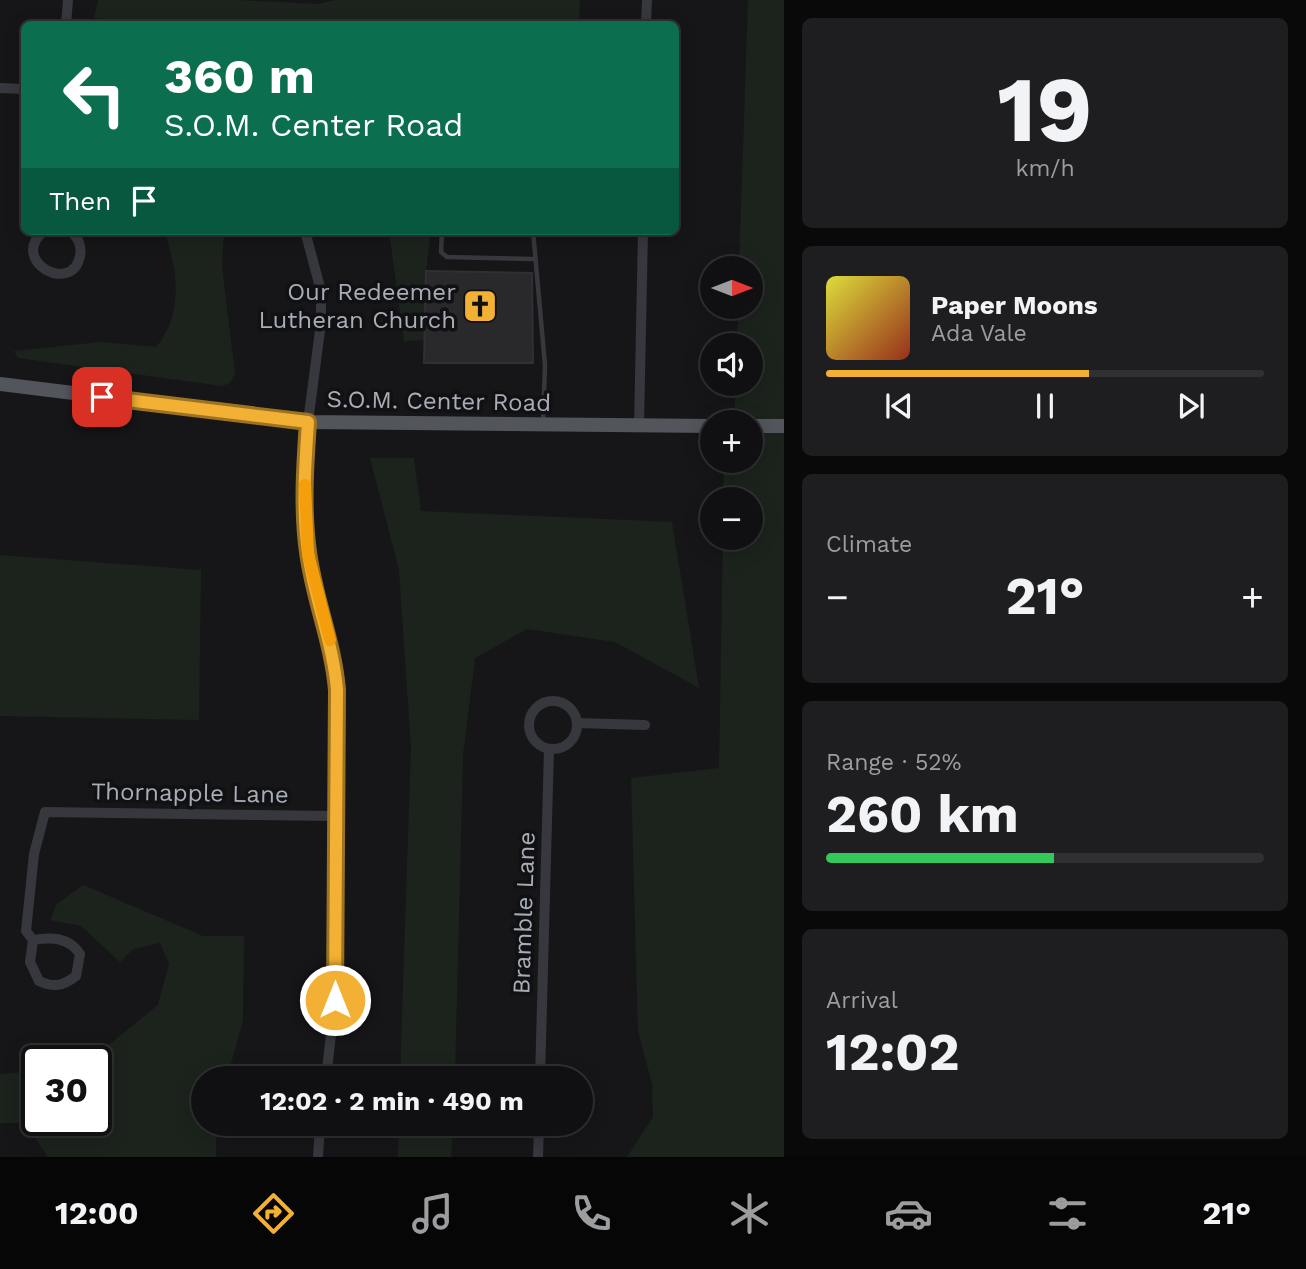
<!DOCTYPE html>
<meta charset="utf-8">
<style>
body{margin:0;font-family:"Work Sans",sans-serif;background:#1e1e20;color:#f1f3f6;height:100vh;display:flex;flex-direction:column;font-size:26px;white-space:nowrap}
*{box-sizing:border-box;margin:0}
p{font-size:23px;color:#9c9d9f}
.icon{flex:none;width:38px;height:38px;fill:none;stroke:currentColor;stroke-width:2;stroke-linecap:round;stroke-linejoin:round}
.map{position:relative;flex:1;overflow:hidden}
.panel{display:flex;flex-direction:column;gap:18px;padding:18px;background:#09090a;width:522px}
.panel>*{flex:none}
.guide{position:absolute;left:21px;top:21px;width:658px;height:214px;border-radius:10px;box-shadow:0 4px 18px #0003,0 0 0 2px #303032;background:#0b6e4f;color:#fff;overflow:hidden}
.needle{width:46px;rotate:90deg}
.controls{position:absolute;left:700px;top:256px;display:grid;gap:14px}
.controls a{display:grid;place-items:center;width:63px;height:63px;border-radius:50%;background:#101012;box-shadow:0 4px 18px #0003,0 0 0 2px #303032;font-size:35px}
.speed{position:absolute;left:21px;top:1045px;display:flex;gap:14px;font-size:35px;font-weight:700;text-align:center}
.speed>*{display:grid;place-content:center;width:91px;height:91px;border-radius:50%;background:#101012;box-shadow:0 4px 18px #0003,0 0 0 2px #303032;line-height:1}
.speed .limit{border:4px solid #111;border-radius:10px;background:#fff;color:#111}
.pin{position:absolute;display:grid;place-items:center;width:60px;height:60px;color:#fff;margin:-30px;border-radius:14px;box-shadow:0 4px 10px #0006}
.me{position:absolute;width:77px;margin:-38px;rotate:0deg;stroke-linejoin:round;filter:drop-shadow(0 0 5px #0008)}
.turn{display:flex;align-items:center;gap:24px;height:147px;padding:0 28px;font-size:32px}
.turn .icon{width:91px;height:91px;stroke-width:2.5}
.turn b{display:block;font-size:49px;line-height:60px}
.then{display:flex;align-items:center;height:66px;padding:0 28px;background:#0003;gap:14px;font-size:26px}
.big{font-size:52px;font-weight:700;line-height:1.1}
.panel .tile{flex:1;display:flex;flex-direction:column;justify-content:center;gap:10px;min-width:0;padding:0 24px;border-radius:10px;background:#1e1e20}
.panel .dial{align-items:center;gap:0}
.dial b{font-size:91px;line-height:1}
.song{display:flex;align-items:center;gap:21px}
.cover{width:84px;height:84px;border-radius:10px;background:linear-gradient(135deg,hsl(60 70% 55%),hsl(10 70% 35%))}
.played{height:7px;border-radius:4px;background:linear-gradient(90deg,#f2b134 60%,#303032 60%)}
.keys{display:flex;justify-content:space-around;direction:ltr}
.heat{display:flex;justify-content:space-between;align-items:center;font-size:38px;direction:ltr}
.charge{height:10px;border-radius:5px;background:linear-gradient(90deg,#34c759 52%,#303032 0)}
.trip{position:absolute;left:191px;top:1066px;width:402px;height:70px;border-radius:35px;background:#101012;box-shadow:0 4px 18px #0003,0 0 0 2px #303032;font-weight:700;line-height:70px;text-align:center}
.tabs{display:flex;height:112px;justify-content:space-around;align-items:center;background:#060607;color:#9c9d9f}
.tabs .icon{width:49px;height:49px}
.tabs .active{color:#f2b134}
.tabs b{font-size:32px;color:#f1f3f6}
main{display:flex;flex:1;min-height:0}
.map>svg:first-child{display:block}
.green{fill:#1c231d}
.building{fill:#29292c;stroke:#303034;stroke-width:2}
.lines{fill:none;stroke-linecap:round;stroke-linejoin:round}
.service{stroke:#37383d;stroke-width:4.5}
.minor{stroke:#37383d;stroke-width:10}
.primary{stroke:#53555c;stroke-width:14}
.route-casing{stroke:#9d7322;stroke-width:18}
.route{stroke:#f2b134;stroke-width:12}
.slow{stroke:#f59e0b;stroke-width:12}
.labels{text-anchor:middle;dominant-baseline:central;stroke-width:7;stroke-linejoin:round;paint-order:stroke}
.poi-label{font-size:24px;fill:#a8adb8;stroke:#111113;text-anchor:end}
.street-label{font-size:24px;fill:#a8adb8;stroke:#111113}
</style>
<main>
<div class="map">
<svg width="785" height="1157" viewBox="0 0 785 1157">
<rect width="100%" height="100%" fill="#161618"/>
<!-- green -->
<path class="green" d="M98 0H238L318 4 336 0H580L579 24H148L94 18Z
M748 0H784V1157H627L653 1117 652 1084 638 1031 631 778 719 768 723 537H751V499H723L724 460H751V422H734L736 383H751V345H737L738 306H751V268H739Z
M164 231H224L222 267 235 373 230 383 222 386 18 358 14 351 100 342 156 347C184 315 178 268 164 231Z
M389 231H431L426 271 425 340 404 341Z
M370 458H414L421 511 672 522 699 688 615 642 527 629 475 658 463 754 455 1078H400L411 747 399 570Z
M0 555 201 570 199 720 0 716Z
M83 885 203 936H244L243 1020 227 1078H203V1124H216V1157H48L25 1123H0V1074L37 1071V1120H96V1060H90L158 1005 169 964 160 943 133 949 120 962 81 926 50 920 57 904Z
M399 1124H453L451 1157H398Z"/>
<!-- building -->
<path class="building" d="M426 271 532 273 533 363H424Z"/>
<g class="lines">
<!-- service -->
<path class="service" d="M442 231 441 252 447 257 533 259
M533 231 545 365 543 422"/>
<!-- minor -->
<path class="minor" d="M66 24 68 0
M646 24 647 0
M0 88 24 89
M44 231C8 260 72 296 80 256 82 246 78 237 70 231
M305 231 321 291V323L308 422 304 497 308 554 334 657 337 690 335 1000 326 1078
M639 426 643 231
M529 725a24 24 0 1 1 48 0a24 24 0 1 1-48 0Z
M577 723 645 725
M33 940 30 962 39 981C54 988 63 986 76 976L80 954C69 937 51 937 33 940L26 931 34 854 45 812 335 816
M540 1078 549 749
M318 1157 320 1124
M538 1157 539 1124"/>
<!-- primary -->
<path class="primary" d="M0 384 308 422 712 426
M751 426H785"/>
</g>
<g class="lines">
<!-- route casing -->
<g class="route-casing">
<path id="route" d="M102 397 308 422C305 466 302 509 308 552 314 599 333 642 337 690L335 1000"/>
</g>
<!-- route -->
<use href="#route" class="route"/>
<!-- slow -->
<path class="slow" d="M305 485 308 554 330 640"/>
</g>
<!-- icons -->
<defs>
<g id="church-square" transform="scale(1.75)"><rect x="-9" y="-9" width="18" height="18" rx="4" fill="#f2b134" stroke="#111113"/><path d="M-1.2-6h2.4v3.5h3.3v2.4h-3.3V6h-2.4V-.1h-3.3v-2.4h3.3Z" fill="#111"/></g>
</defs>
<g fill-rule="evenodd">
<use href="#church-square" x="480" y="306"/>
</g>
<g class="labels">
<!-- poi labels -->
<g class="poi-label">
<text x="456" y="292">Our Redeemer<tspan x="456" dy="28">Lutheran Church</tspan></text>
</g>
<!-- street labels -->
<g class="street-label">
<text transform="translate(439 401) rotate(1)">S.O.M. Center Road</text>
<text transform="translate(190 793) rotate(1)">Thornapple Lane</text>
<text transform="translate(524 913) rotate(-88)">Bramble Lane</text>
</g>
</g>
</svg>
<div class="controls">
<a><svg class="needle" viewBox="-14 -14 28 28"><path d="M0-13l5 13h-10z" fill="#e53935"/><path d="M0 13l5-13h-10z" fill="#9c9d9f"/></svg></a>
<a><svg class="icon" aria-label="sound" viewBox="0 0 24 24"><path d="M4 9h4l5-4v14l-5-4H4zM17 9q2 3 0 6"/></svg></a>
<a>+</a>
<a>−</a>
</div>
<div class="speed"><div class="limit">30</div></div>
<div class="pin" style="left:102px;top:397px;background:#d93025"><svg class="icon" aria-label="arrive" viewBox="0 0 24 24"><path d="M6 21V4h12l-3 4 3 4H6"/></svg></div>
<svg class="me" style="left:335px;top:1000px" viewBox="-20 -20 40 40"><circle r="17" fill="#f2b134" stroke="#fff" stroke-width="3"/><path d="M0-11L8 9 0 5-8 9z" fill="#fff"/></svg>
<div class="trip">12:02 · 2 min · 490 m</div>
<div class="guide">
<div class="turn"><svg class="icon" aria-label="left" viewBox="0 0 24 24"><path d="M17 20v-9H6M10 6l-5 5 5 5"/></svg><div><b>360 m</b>S.O.M. Center Road</div></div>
<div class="then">Then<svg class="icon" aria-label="arrive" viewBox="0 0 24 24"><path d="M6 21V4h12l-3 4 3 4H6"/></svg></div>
</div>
</div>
<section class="panel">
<div class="tile dial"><b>19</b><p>km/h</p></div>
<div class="tile">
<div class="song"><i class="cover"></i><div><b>Paper Moons</b><p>Ada Vale</p></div></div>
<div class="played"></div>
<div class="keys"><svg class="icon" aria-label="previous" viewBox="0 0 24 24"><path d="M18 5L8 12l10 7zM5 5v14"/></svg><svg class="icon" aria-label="pause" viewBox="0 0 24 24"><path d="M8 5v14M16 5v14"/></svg><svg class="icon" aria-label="next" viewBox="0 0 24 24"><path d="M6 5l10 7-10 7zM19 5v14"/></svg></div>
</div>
<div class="tile"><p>Climate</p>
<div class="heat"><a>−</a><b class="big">21°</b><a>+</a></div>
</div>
<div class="tile"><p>Range · 52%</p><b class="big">260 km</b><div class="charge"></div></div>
<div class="tile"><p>Arrival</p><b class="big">12:02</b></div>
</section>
</main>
<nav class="tabs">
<b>12:00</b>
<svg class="icon active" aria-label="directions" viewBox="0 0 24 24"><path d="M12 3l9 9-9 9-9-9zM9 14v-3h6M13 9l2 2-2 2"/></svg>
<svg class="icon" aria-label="music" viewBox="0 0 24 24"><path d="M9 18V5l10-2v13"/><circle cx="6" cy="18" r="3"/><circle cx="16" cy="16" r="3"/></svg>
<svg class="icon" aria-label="phone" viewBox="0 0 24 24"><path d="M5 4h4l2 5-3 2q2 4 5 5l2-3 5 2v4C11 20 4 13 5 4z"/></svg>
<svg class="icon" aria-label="climate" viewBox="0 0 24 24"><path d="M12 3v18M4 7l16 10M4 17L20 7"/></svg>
<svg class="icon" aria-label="car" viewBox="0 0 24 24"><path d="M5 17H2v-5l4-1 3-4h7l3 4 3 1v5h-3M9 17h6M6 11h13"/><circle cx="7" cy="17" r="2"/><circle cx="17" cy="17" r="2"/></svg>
<svg class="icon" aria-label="filters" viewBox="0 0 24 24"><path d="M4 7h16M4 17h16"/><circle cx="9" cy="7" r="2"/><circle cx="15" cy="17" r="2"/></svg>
<b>21°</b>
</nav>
